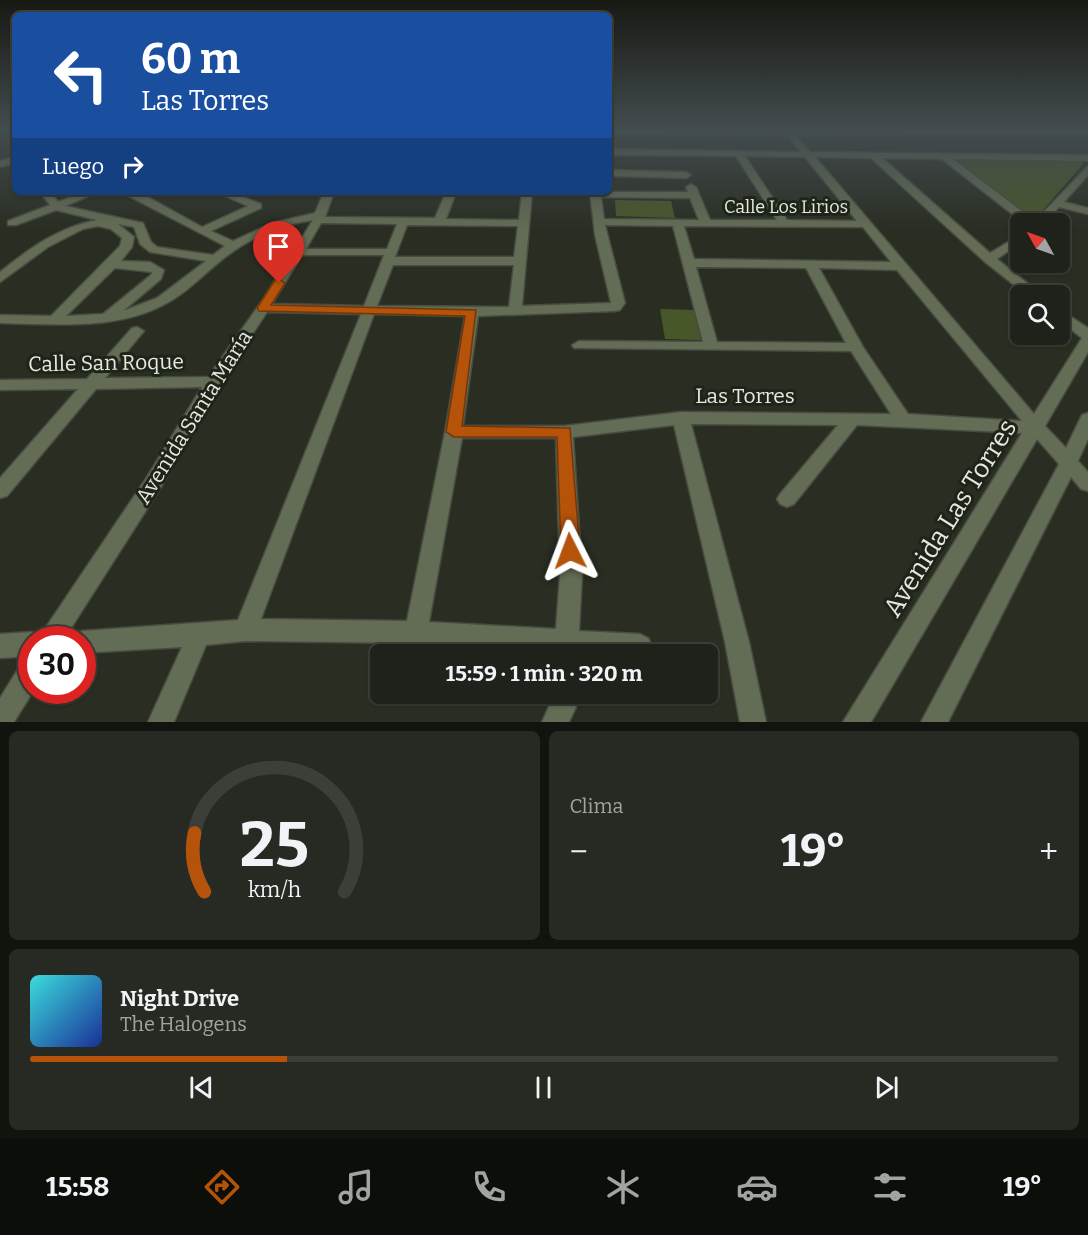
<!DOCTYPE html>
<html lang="es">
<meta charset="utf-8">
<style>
body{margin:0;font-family:Bitter,serif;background:#272a23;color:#f1f3f6;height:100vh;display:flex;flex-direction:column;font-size:22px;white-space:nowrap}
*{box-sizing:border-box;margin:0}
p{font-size:20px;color:#a1a4a2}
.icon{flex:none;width:33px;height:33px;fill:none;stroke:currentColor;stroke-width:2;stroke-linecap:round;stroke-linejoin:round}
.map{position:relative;height:722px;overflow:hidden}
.drawer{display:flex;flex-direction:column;gap:9px;padding:9px;background:#11130e;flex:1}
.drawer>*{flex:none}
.top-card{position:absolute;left:12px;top:12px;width:600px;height:183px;border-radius:9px;box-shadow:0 2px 4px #0004,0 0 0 2px #3c3f39;background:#1a4fa0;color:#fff;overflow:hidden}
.needle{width:39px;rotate:310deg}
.controls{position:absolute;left:1010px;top:213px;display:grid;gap:12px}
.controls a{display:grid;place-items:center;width:60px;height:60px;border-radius:9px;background:#1f221a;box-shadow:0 2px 4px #0004,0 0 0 2px #3c3f39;font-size:30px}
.speed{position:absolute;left:18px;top:626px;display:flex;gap:12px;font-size:30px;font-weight:700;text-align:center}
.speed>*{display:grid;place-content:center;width:78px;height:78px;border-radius:50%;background:#1f221a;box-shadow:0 2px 4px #0004,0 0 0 2px #3c3f39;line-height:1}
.speed .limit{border:9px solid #d22;background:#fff;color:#111}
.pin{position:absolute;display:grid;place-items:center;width:51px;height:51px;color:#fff;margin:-62px -26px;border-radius:50% 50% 50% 0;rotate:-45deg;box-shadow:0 0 6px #0007}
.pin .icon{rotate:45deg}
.me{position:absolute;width:66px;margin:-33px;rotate:357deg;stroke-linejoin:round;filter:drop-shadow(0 0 4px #0008)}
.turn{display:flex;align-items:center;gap:21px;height:126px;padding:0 30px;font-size:27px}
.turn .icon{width:78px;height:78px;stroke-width:2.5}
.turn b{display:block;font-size:42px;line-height:51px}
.then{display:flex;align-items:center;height:57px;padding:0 30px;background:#0003;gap:12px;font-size:22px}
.big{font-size:45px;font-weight:700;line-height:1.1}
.drawer .card{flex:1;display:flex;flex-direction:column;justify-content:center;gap:9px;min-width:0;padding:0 21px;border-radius:9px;background:#272a23}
.drawer .dial{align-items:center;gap:0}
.dial svg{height:156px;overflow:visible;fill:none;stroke:#3c3f39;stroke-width:7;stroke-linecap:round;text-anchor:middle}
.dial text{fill:#f1f3f6;stroke:none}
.song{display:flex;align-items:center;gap:18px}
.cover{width:72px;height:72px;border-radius:9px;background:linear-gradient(135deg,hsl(180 70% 55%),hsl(230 70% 35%))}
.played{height:6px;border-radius:3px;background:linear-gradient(90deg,#b45309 25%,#3c3f39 25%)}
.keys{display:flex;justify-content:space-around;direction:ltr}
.heat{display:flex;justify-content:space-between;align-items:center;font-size:33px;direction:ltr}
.drawer .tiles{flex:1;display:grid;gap:9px;grid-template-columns:1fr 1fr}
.card:last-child{grid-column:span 2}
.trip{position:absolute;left:370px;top:644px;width:348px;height:60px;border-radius:9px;background:#1f221a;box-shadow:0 2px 4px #0004,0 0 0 2px #3c3f39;font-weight:700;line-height:60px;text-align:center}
.tabs{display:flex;height:96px;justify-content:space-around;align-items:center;background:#0c0e0a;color:#a1a4a2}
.tabs .icon{width:42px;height:42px}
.tabs .active{color:#b45309}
.tabs b{font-size:27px;color:#f1f3f6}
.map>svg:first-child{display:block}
.green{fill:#48572a}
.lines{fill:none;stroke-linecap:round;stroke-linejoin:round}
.minor-casing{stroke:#474b40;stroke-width:3}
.minor{fill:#636c54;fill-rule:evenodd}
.route{fill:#b45309;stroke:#753606;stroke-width:1.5}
.labels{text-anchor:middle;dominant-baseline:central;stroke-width:6;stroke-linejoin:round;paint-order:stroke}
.far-street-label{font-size:18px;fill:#e5e8e0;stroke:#1f2418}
.street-label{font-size:21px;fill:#e5e8e0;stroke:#1f2418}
.near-street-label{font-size:26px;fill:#e5e8e0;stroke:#1f2418}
</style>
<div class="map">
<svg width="1088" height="722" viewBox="0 0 1088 722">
<rect width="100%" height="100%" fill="#292d22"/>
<!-- green -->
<path class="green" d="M955 160 1081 161 1083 164 1037 217H1030Z
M615 200 671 201 675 218 616 216Z
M660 309 694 310 701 340 665 339Z"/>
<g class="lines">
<!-- minor casing -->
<g class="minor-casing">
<path id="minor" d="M609 130H1088V133L795 135 810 152 1088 155V161L953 159 1035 221 1088 166V175L1064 202 1088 208V214L1059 207 1044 224H1025L942 159 882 158 990 253 1020 235V243L997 259 1043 296H1028L985 262 871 158 815 157 1034 414 1082 338 1059 320V309L1088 328V352L1045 426 1066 448 1082 415 1088 413V439L1078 461 1088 472V491L1081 489 1071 477 948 722H921L1059 464 1037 439 871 722H843L1022 433 857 425 794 504 787 507 780 504 777 499 780 494 838 425 691 424 749 642 766 722H740L725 642 674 425 573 437 582 575 579 631 640 634 648 638 652 646 648 654H554V652L416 643 245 641 206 645 174 722H148L182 647 82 653V639H71L74 634 82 631 238 620 361 314 267 312 220 383 161 487 64 639H32V656L0 658V634L32 632 40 636 147 477 202 387 96 389 7 496 0 498V478L78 389 0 390V380L87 379 132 328 137 327 144 331 105 378 208 377 264 298 313 220C277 225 245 240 218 263 201 277 186 293 167 303 117 331 55 324 0 323V315L51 316 120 246 122 238 111 229 98 226 83 229 48 247 0 282V272C30 248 59 227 97 220L56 210 16 225H8V221L50 205 40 192H50L58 202 84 192H98L65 206 143 223 151 242 157 247 213 255 225 246 121 192H135L144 195 202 227 248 206 216 192H230L261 204V208L211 231 233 241 272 223 315 213 324 192H334L325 217 435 218 446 192H456L446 219 519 220 522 192H532L522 306 611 303 595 235 590 192H688L686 187 691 184 696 187 710 220H777L736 156 609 155V149L801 152 787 135 609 134ZM745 156 805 157 857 221 787 220ZM601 197 690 198 699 220 604 219ZM321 223 397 224 387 249H306ZM118 224 134 227 140 244 150 252 206 261 157 298 123 311 161 279 164 270 150 262 121 261 132 247 134 237ZM407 225 518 226 514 257H395ZM605 225 673 226 703 342 579 341 572 345 574 348 851 351 891 414 681 412 564 426H463L478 316 615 311 620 310 625 303ZM684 226 863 227 891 262 694 259ZM302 255H384L364 306 272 304ZM393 265H514L509 307 377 306ZM696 267 806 268 846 343 717 342ZM115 268 152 272 151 275 103 314 66 316ZM819 268 897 270 1022 421 908 414 863 347ZM374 314 465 316 445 432 407 621 261 619ZM462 438H556L560 575 556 629 429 622Z
M15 157V163L0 167V161Z
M609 170 686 172 691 175 686 178 609 176Z
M32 658V690H34L14 722H0V698L23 661Z
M551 693H577L576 707 569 722H542L550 704Z"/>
</g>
<!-- minor -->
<use href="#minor" class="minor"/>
</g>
<!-- sky -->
<linearGradient id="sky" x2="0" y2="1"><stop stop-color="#171913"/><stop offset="0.56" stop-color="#434c4f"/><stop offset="1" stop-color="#434c4f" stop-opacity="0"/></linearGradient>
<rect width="1088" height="231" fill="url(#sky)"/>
<!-- route -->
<path class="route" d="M279 279 285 283 271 305 476 310 462 426 570 428 580 551 577 557 570 559 563 557 561 551 557 437H454L446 432 465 316 259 311 257 308 275 280Z"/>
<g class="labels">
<!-- far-street labels -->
<g class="far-street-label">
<text x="786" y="207">Calle Los Lirios</text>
</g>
<!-- street labels -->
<g class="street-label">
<text transform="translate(106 363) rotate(-1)">Calle San Roque</text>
<text x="745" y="396">Las Torres</text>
<text transform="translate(194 417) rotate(-58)">Avenida Santa María</text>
</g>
<!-- near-street labels -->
<g class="near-street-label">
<text transform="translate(950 518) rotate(-58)">Avenida Las Torres</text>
</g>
</g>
</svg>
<div class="controls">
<a><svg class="needle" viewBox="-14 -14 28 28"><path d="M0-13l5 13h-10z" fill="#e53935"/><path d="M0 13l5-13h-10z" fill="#a1a4a2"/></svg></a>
<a><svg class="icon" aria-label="search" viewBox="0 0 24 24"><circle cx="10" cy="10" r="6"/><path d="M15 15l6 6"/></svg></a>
</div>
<div class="speed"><div class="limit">30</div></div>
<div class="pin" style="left:279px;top:283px;background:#d93025"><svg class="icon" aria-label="arrive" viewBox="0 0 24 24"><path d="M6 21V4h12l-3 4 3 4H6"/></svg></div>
<svg class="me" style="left:570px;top:551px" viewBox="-20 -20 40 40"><path d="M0-17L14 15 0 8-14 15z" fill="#b45309" stroke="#fff" stroke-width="4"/></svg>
<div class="trip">15:59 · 1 min · 320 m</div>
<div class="top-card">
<div class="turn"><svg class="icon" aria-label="left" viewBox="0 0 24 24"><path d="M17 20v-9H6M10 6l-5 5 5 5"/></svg><div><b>60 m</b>Las Torres</div></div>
<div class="then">Luego<svg class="icon" aria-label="right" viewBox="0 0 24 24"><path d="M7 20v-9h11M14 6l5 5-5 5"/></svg></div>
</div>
</div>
<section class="drawer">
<div class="tiles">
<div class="card dial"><svg viewBox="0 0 100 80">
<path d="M14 69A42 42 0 1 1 86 69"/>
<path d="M14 69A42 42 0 0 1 9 39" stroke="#b45309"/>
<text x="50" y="56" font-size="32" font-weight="700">25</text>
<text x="50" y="72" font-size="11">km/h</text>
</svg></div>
<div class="card"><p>Clima</p>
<div class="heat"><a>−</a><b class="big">19°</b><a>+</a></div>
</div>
<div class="card">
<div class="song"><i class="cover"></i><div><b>Night Drive</b><p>The Halogens</p></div></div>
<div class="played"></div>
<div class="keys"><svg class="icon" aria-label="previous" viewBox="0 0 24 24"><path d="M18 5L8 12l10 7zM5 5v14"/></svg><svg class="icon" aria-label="pause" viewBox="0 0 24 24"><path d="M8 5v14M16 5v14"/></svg><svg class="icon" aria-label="next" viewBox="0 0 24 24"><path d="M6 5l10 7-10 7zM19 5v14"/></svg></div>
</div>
</div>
</section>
<nav class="tabs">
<b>15:58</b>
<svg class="icon active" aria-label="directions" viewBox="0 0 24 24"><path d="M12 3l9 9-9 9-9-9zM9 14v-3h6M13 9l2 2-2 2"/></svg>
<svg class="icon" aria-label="music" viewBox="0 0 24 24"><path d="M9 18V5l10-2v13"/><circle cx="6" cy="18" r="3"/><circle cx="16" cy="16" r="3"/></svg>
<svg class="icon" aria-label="phone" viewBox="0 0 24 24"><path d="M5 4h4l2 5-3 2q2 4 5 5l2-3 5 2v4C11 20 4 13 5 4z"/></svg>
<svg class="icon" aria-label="climate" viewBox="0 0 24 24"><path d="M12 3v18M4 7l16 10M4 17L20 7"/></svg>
<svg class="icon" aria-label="car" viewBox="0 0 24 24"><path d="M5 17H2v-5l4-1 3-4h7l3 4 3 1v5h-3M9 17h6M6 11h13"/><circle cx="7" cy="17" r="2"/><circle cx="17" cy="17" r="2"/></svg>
<svg class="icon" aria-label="filters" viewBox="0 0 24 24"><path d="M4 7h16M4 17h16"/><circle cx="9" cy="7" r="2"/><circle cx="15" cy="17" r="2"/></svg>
<b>19°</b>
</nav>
